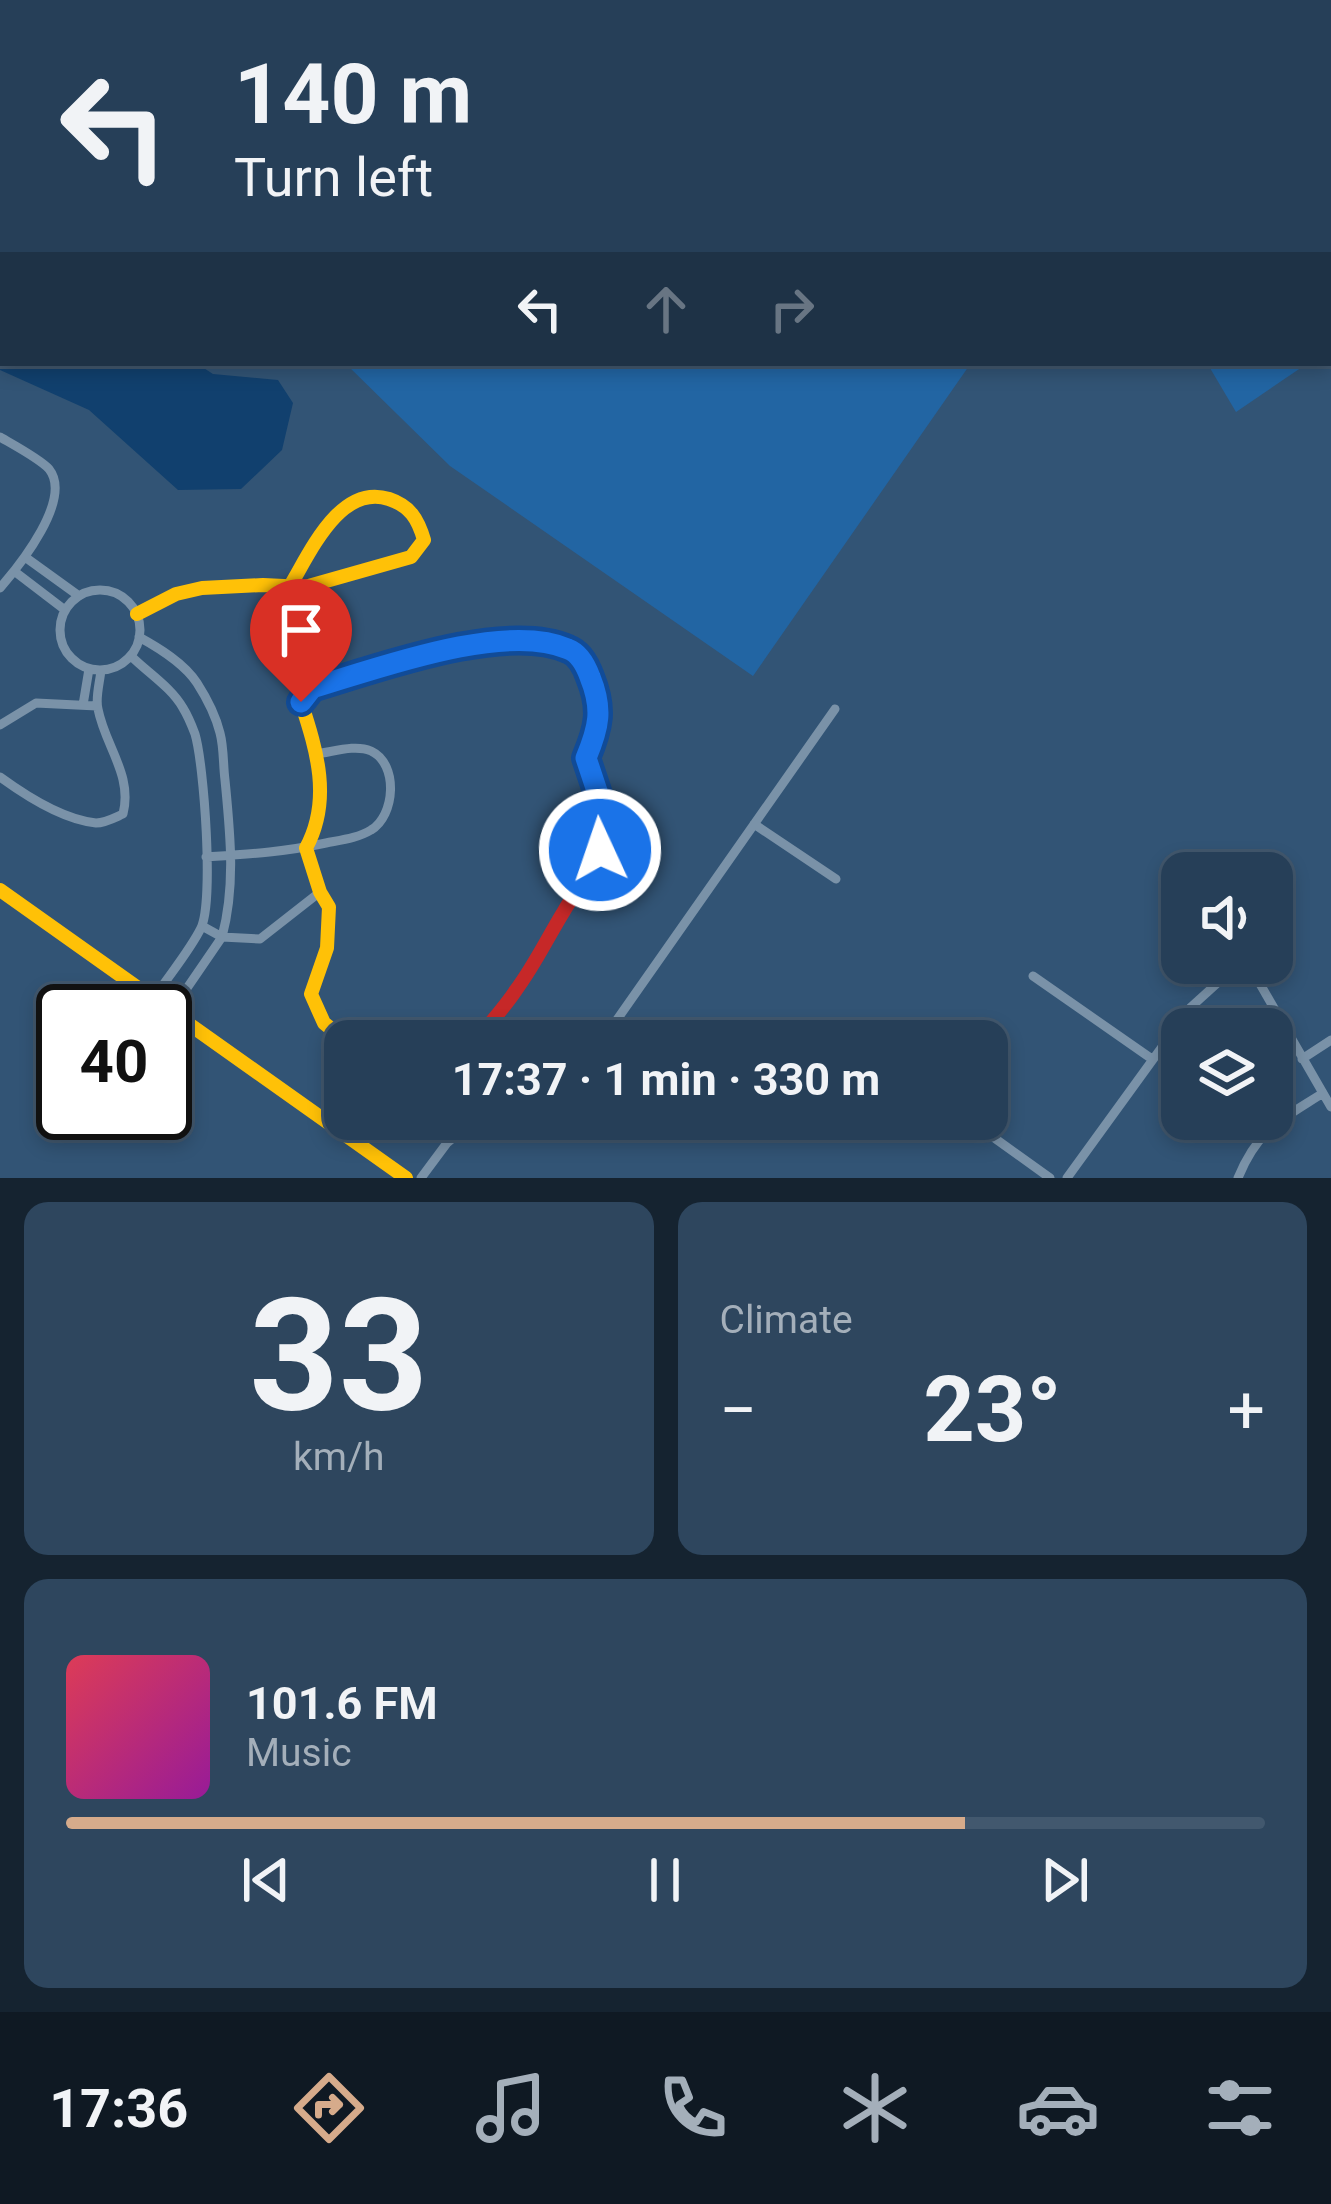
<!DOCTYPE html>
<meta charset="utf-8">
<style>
body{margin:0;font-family:Roboto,sans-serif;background:#2e465e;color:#f1f3f6;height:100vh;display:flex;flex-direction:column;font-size:45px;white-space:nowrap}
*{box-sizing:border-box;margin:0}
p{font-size:39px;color:#a4afba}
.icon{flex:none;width:66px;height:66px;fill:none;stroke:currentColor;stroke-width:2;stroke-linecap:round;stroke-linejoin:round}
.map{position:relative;height:1178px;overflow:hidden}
.sheet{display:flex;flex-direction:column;gap:24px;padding:24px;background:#152330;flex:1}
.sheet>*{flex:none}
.banner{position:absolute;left:0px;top:0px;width:1332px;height:366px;box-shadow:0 6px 18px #0003,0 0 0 3px #42586e;background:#263f58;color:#f1f3f6;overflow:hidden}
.controls{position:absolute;left:1161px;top:852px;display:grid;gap:24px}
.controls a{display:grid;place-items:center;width:132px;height:132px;border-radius:24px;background:#263f58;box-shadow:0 6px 18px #0003,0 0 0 3px #42586e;font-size:60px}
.speed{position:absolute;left:36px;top:984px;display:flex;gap:24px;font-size:60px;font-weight:700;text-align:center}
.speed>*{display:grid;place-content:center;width:156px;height:156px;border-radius:50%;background:#263f58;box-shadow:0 6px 18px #0003,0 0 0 3px #42586e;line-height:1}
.speed .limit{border:6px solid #111;border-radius:18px;background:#fff;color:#111}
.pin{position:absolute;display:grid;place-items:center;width:102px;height:102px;color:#fff;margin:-123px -51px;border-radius:50% 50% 50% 0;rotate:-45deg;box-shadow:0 0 12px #0007}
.pin .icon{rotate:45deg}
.me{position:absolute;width:132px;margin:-66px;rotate:357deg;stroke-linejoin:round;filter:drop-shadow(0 0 9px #0008)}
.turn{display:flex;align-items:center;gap:42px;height:252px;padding:0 36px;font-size:54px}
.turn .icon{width:156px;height:156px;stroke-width:2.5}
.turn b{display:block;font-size:84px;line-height:102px}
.lanes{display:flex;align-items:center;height:114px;padding:0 36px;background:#0003;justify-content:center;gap:60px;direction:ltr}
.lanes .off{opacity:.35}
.big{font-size:90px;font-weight:700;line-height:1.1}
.sheet .card{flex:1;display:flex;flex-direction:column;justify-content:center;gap:18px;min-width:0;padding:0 42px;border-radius:24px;background:#2e465e}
.sheet .dial{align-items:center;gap:0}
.dial b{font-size:156px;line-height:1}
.song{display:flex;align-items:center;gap:36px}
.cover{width:144px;height:144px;border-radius:18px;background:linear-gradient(135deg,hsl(350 70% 55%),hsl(300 70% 35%))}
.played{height:12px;border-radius:6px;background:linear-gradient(90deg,#d6ab8b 75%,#42586e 75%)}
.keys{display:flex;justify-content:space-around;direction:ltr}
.heat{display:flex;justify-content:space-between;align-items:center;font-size:66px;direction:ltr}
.sheet .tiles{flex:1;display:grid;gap:24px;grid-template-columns:1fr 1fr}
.card:last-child{grid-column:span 2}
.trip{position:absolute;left:324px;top:1020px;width:684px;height:120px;border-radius:24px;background:#263f58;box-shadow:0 6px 18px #0003,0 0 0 3px #42586e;font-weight:700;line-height:120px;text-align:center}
.tab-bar{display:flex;height:192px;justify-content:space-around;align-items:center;background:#0f1923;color:#a4afba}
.tab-bar .icon{width:84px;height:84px}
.tab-bar .current{color:#d6ab8b}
.tab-bar b{font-size:54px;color:#f1f3f6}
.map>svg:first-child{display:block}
.green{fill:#2265a3}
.water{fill:#11406e}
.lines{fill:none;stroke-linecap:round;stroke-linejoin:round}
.street{stroke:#7a92a8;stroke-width:9}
.slow{stroke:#ffc107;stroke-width:14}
.jam{stroke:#c62828;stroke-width:14}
.route-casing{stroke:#114b97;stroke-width:30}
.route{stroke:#1a73e8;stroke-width:21}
</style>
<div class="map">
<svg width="1331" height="1178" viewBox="0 0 1331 1178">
<rect width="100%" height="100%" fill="#325475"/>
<!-- green -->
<path class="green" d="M10 0H1331V348L1329 349V3H10Z
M345 363H971L753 676 450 466Z
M1207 363H1308L1236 412Z"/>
<!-- water -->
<path class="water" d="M3 285V363H196L213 374 278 380 293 403 282 450 241 489 178 490 89 410 0 370V287Z"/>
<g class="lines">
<!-- street -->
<path class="street" d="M0 437C12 444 40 459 49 469 73 499 20 565 0 588
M25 557 79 596
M14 571 65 610
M60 630a40 40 0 1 1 80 0a40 40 0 1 1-80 0Z
M139 637C159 648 184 663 197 683 206 697 216 717 220 733 224 748 223 765 225 780 230 832 236 885 222 937L172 1010
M131 656C148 673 171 687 183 708 188 716 192 726 195 734 204 764 214 901 201 928 189 952 169 975 154 998
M83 705 89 669
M0 725 36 703 97 706
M0 777C26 796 63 820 96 823 105 823 114 818 123 814 133 775 105 746 98 709 95 698 100 682 101 670
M754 824 836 879
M206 857C250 854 284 852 326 843 341 840 358 838 371 830 395 816 399 764 371 751 355 744 333 752 316 754
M202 926 222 937 260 939 320 892
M1248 963 1331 1107
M1033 976 1152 1059
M602 1041 835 709
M1302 1059 1331 1040
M968 1119 1050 1178
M421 1178 447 1143 474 1120 479 1119
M1067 1178 1191 1007 1223 978 1247 963
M1238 1178C1258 1129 1281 1120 1323 1093"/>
<!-- slow -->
<path class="slow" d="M137 614 176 594 202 588 263 585 305 587 411 557 424 540C418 519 410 506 389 499 340 483 310 553 290 586
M0 890 406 1178
M346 1041 324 1023 311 994 327 948 329 907 320 892 306 848C332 800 317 751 301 702L312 688 405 660 460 647"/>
<!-- jam -->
<path class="jam" d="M460 647C519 636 600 630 598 714 597 730 586 746 586 758 586 777 605 800 604 820 603 855 581 882 564 911 548 937 534 966 516 990 504 1008 489 1024 476 1041"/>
</g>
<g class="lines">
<!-- route casing -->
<g class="route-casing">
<path id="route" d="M301 702 312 688C376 669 505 621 568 649 579 653 586 666 590 677 603 709 599 727 586 758L605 815 600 850"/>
</g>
<!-- route -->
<use href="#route" class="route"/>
</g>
</svg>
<div class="controls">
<a><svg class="icon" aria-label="sound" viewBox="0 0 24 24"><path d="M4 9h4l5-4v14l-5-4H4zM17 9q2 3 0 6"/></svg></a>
<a><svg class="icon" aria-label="layers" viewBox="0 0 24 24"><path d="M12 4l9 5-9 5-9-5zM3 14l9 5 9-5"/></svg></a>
</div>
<div class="speed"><div class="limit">40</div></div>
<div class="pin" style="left:301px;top:702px;background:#d93025"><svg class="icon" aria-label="arrive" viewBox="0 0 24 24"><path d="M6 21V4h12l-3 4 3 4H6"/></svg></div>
<svg class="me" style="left:600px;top:850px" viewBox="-20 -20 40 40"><circle r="17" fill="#1a73e8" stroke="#fff" stroke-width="3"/><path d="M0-11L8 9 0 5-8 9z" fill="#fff"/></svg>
<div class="trip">17:37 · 1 min · 330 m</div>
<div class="banner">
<div class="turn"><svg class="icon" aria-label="left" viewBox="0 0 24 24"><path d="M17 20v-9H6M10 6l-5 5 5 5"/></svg><div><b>140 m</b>Turn left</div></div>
<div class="lanes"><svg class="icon" aria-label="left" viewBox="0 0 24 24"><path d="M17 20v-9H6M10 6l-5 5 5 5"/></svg><svg class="icon off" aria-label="ahead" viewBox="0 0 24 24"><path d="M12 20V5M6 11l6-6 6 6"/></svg><svg class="icon off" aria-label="right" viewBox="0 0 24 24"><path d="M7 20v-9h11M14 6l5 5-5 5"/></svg></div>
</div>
</div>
<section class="sheet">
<div class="tiles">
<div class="card dial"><b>33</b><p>km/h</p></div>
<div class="card"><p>Climate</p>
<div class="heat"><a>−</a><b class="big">23°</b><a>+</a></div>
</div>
<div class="card">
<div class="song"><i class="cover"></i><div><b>101.6 FM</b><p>Music</p></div></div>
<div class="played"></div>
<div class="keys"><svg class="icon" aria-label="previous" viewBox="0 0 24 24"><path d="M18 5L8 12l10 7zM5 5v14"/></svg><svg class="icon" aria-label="pause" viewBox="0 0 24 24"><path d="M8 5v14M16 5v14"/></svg><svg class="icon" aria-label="next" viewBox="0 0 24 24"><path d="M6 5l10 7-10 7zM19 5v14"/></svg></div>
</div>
</div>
</section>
<nav class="tab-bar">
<b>17:36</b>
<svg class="icon current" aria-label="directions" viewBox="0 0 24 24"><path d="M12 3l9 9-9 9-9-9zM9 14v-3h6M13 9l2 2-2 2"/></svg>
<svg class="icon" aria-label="music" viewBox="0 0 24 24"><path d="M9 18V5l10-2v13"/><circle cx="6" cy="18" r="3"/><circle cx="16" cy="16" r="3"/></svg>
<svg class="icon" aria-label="phone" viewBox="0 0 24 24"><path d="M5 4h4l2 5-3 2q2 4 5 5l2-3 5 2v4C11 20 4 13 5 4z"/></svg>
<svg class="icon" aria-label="climate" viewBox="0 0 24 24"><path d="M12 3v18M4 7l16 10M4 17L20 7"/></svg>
<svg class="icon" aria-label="car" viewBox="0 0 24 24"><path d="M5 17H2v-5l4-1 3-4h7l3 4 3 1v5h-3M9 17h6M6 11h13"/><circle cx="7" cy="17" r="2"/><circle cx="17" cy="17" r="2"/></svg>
<svg class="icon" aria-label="filters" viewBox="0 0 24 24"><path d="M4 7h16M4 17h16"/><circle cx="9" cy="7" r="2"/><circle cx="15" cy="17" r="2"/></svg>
</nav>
